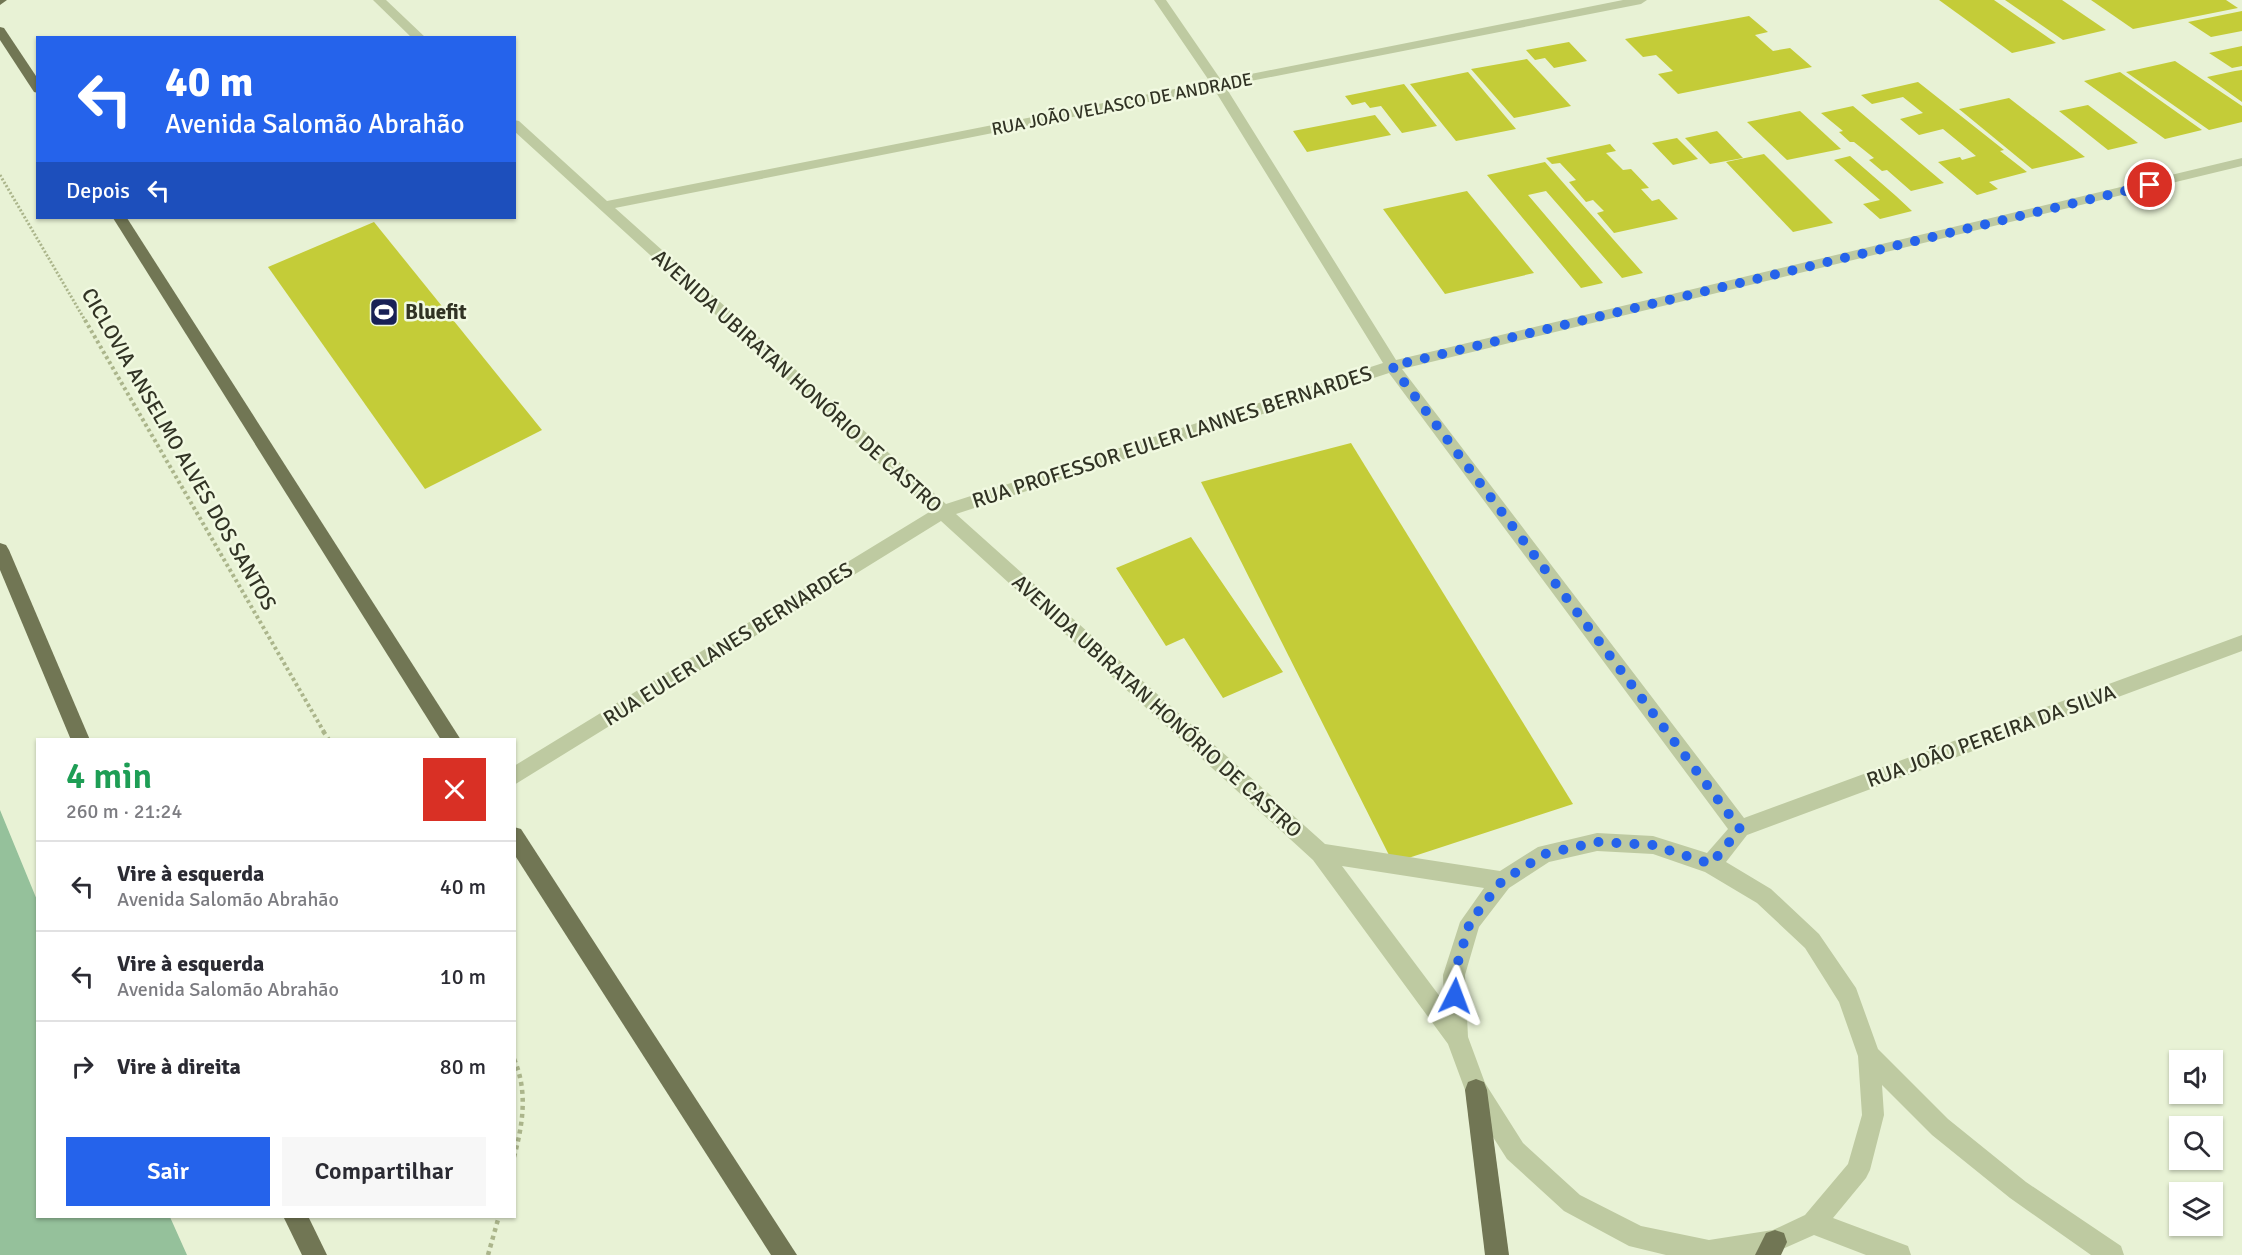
<!DOCTYPE html>
<html lang="pt">
<meta charset="utf-8">
<style>
body{margin:0;font-family:Signika,sans-serif;background:#f7f7f7;color:#2b2b33;height:100vh;display:flex;flex-direction:column;font-size:22px;white-space:nowrap}
*{box-sizing:border-box;margin:0}
p{font-size:20px;color:#7c7c81}
.icon{flex:none;width:33px;height:33px;fill:none;stroke:currentColor;stroke-width:2;stroke-linecap:round;stroke-linejoin:round}
.map{position:relative;flex:1;overflow:hidden}
.side{position:absolute;left:36px;top:738px;width:480px;height:480px;display:flex;flex-direction:column;background:#fff;border-radius:0px;box-shadow:0 2px 4px #0004}
.side>*{flex:none}
.hud{position:absolute;left:36px;top:36px;width:480px;height:183px;border-radius:0px;box-shadow:0 2px 4px #0004;background:#2563eb;color:#fff;overflow:hidden}
.tools{position:absolute;left:2169px;top:1050px;display:grid;gap:12px}
.tools a{display:grid;place-items:center;width:54px;height:54px;border-radius:0px;background:#fff;box-shadow:0 2px 4px #0004;font-size:30px}
.pin{position:absolute;display:grid;place-items:center;width:51px;height:51px;color:#fff;margin:-26px;border:3px solid #fff;border-radius:50%;box-shadow:0 2px 6px #0007}
.me{position:absolute;width:66px;margin:-33px;rotate:3deg;stroke-linejoin:round;filter:drop-shadow(0 0 4px #0008)}
.turn{display:flex;align-items:center;gap:21px;height:126px;padding:0 30px;font-size:27px}
.turn .icon{width:78px;height:78px;stroke-width:2.5}
.turn b{display:block;font-size:42px;line-height:51px}
.then{display:flex;align-items:center;height:57px;padding:0 30px;background:#0003;gap:12px;font-size:22px}
.round{display:grid;place-items:center;flex:none;width:63px;height:63px;border-radius:0px;background:#f7f7f7}
.summary{display:flex;align-items:center;justify-content:space-between;height:102px;padding:0 30px}
h1{font-size:36px;font-weight:600;line-height:45px;color:#1e9e55}
.primary-button{display:flex;gap:12px;margin-top:auto;padding:12px 30px}
.primary-button a{flex:1;height:69px;border-radius:0px;background:#2563eb;color:#fff;font-size:24px;font-weight:600;line-height:69px;text-align:center}
.primary-button a+a{background:#f7f7f7;color:#2b2b33}
ul{padding:0;list-style:none}
li{display:flex;align-items:center;gap:18px;height:90px;padding:0 30px;border-top:2px solid #e1e1e2}
li div{flex:1}
li b{display:block;font-size:22px}
li em{font-style:normal}
.map>svg:first-child{display:block}
.green{fill:#95c19b}
.building{fill:#c4cc38}
.lines{fill:none;stroke-linecap:round;stroke-linejoin:round}
.path-far2{stroke:#abb58b;stroke-width:3;stroke-dasharray:2 2;stroke-linecap:butt}
.path-far1{stroke:#abb58b;stroke-width:4;stroke-dasharray:3 3;stroke-linecap:butt}
.path{stroke:#abb58b;stroke-width:4.5;stroke-dasharray:4 4;stroke-linecap:butt}
.minor{fill:#becaa1;fill-rule:evenodd}
.major{fill:#717654;fill-rule:evenodd}
.route{stroke:#2563eb;stroke-width:10;stroke-dasharray:0 18}
.labels{text-anchor:middle;stroke-width:5;stroke-linejoin:round;paint-order:stroke}
.far-street-label{font-size:18px;fill:#313324;stroke:#f1f9e1}
.poi-label{font-size:21px;font-weight:bold;fill:#313324;stroke:#f1f9e1;text-anchor:start}
.street-label{font-size:21px;fill:#313324;stroke:#f1f9e1}
</style>
<div class="map">
<svg width="2242" height="1255" viewBox="0 0 2242 1255">
<rect width="100%" height="100%" fill="#e8f2d5"/>
<path class="green" d="M0,810l37,90 1,316 132,1 17,38h-187z"/>
<g class="building">
<path d="M1939,0h55l62,43 -44,10z"/>
<path d="M2005,0h57l44,30 -43,10z"/>
<path d="M2091,0h135l12,8 -105,21z"/>
<path d="M2242,11v20l-31,6 -23,-15z"/>
<path d="M1749,16l19,16 -13,3 18,16 17,-3 22,19 -134,27 -20,-20 15,-3 -17,-16 -13,2 -18,-18z"/>
<path d="M1569,42l18,19 -33,7 -9,-10 -10,2 -9,-10z"/>
<path d="M2242,46v20l-10,2 -23,-15z"/>
<path d="M1527,59l44,47 -57,12 -43,-49z"/>
<path d="M2175,61l67,45v16l-33,8 -83,-58z"/>
<path d="M2242,70v32l-35,-25 28,-6z"/>
<path d="M1468,72l48,57 -60,12 -46,-57z"/>
<path d="M2120,72l82,58 -37,9 -81,-58z"/>
<path d="M1918,82l86,68 -4,1 27,21 -38,10 9,7 -21,6 -39,-33 22,-5 2,3 14,-4 -33,-27 -24,6 -19,-16 23,-6 -20,-16 -31,7 -11,-9z"/>
<path d="M1404,84l33,42 -35,7 -21,-27 -11,2 -5,-6 -13,3 -7,-9z"/>
<path d="M2009,98l76,59 -53,12 -73,-60z"/>
<path d="M2088,105l50,38 -30,7 -49,-39z"/>
<path d="M1853,106l91,77 -33,8 -24,-21 -5,1 -13,-11 5,-2 -20,-16h-4l-11,-10 4,-1 -22,-18z"/>
<path d="M1800,111l41,38 -54,11 -40,-38z"/>
<path d="M1375,115l16,20 -84,17 -14,-21z"/>
<path d="M1717,131l26,27 -33,6 -25,-26z"/>
<path d="M1677,138l21,21 -25,6 -21,-22z"/>
<path d="M1610,144l6,7 -10,2 17,17 8,-1 18,19 -8,1 11,12 7,-2 19,20 -64,14 -17,-20 7,-2 -11,-11 -7,2 -17,-20 7,-2 -16,-17 -8,1 -6,-6z"/>
<path d="M1764,154l69,69 -40,9 -67,-70z"/>
<path d="M1850,156l46,40 16,15 -32,8 -17,-15 17,-4 -46,-40z"/>
<path d="M1545,162l21,24 77,87 -21,5 -76,-87 -18,4 75,88 -22,5 -94,-113z"/>
<path d="M1467,191l67,82 -89,21 -62,-85z"/>
<path d="M374,222l168,208 -117,59 -157,-222z"/>
<path d="M1351,443l222,361 -180,59 -192,-381z"/>
<path d="M1191,537l92,135 -60,26 -39,-60 -18,8 -50,-78z"/>
</g>
<g class="lines">
<path class="path-far2" d="M0,175l86,147"/>
<path class="path-far1" d="M85,320l239,412"/>
<g class="path">
<path d="M323,731l6,9"/>
<path d="M514,1059c14,32 9,65 0,98"/>
<path d="M488,1255l11,-39"/>
</g>
<g class="minor">
<path d="M373,0h13l40,38h-14z"/>
<path d="M1154,0h12l55,80 402,-80h24l-6,4 -416,82 171,274 846,-202v8l-840,203 342,449 498,-183v16l-495,184 -21,27 45,27 48,45 37,54 22,61 70,70 78,63 95,64 3,9h-33l-81,-57 -78,-63 -50,-50 2,30 -14,55 -4,8 -33,40 75,28 3,9h-45l-52,-20 -45,20h-103l-37,-9 -65,-35 -57,-52 -39,-61 -20,-54 -135,-184 -372,-339 -427,264v-19l417,-255 -417,-380v-11l5,1 88,80 603,-119zM1214,89l169,274 -437,141 -331,-296zM1389,373l339,456 -21,24 -54,-17 -56,-3 -59,14 -38,24 -175,-27 -369,-330zM1597,851l56,3 52,18 52,31 48,45 34,54 19,54 4,59 -14,49 -43,51 -32,15 -64,10 -68,-14 -61,-31 -57,-52 -38,-60 -17,-46 -3,-62 14,-48 30,-39 40,-26zM1342,866l142,22 -24,34 -17,53 1,27z"/>
</g>
<g class="major">
<path d="M0,0h7l-7,5z"/>
<path d="M0,27l4,1 34,51v14l-4,-1 -34,-52z"/>
<path d="M113,218h14l334,522h-20z"/>
<path d="M0,543l6,2 3,5 81,190h-19l-71,-170z"/>
<path d="M514,827l7,2 276,426h-26l-257,-401z"/>
<path d="M1476,1079l8,3 3,8 22,165h-24l-20,-165 3,-8z"/>
<path d="M283,1216h25l19,39h-25z"/>
<path d="M1775,1230l9,3 3,9 -6,13h-26l11,-22z"/>
</g>
</g>
<g class="lines">
<path class="route" d="M1455,996l-1,-21 16,-53 32,-41 43,-27 52,-12 56,3 58,19 29,-35 -348,-463 758,-181"/>
</g>
<defs>
<g id="stadium-square" transform="scale(1.5)"><rect x="-9" y="-9" width="18" height="18" rx="4" fill="#182056" stroke="#f1f9e1"/><path d="M0-5a6.5 5 0 1 0 0 10a6.5 5 0 1 0 0-10ZM-3.5-1.8h7v3.6h-7Z" fill="#fff"/></g>
</defs>
<g fill-rule="evenodd">
<use href="#stadium-square" x="384" y="312"/>
</g>
<g class="labels">
<g class="far-street-label">
<text transform="translate(1122 104) rotate(-11)" y="6">RUA JOÃO VELASCO DE ANDRADE</text>
</g>
<g class="poi-label">
<text x="405" y="319">Bluefit</text>
</g>
<g class="street-label">
<text transform="translate(797 381) rotate(42)" y="7">AVENIDA UBIRATAN HONÓRIO DE CASTRO</text>
<text transform="translate(1172 437) rotate(-18)" y="7">RUA PROFESSOR EULER LANNES BERNARDES</text>
<text transform="translate(179 449) rotate(60)" y="7">CICLOVIA ANSELMO ALVES DOS SANTOS</text>
<text transform="translate(728 644) rotate(-32)" y="7">RUA EULER LANES BERNARDES</text>
<text transform="translate(1157 706) rotate(42)" y="7">AVENIDA UBIRATAN HONÓRIO DE CASTRO</text>
<text transform="translate(1991 736) rotate(-20)" y="7">RUA JOÃO PEREIRA DA SILVA</text>
</g>
</g>
</svg>
<div class="tools">
<a><svg class="icon" aria-label="sound" viewBox="0 0 24 24"><path d="M4 9h4l5-4v14l-5-4H4zM17 9q2 3 0 6"/></svg></a>
<a><svg class="icon" aria-label="search" viewBox="0 0 24 24"><circle cx="10" cy="10" r="6"/><path d="M15 15l6 6"/></svg></a>
<a><svg class="icon" aria-label="layers" viewBox="0 0 24 24"><path d="M12 4l9 5-9 5-9-5zM3 14l9 5 9-5"/></svg></a>
</div>
<div class="pin" style="left:2150px;top:185px;background:#d93025"><svg class="icon" aria-label="arrive" viewBox="0 0 24 24"><path d="M6 21V4h12l-3 4 3 4H6"/></svg></div>
<svg class="me" style="left:1455px;top:996px" viewBox="-20 -20 40 40"><path d="M0-17L14 15 0 8-14 15z" fill="#2563eb" stroke="#fff" stroke-width="4"/></svg>
<div class="hud">
<div class="turn"><svg class="icon" aria-label="left" viewBox="0 0 24 24"><path d="M17 20v-9H6M10 6l-5 5 5 5"/></svg><div><b>40 m</b>Avenida Salomão Abrahão</div></div>
<div class="then">Depois<svg class="icon" aria-label="left" viewBox="0 0 24 24"><path d="M17 20v-9H6M10 6l-5 5 5 5"/></svg></div>
</div>
<section class="side">
<div class="summary"><div><h1>4 min</h1><p>260 m · 21:24</p></div><a class="round" style="background:#d93025;color:#fff"><svg class="icon" aria-label="close" viewBox="0 0 24 24"><path d="M6 6l12 12M18 6L6 18"/></svg></a></div>
<ul>
<li><svg class="icon" aria-label="left" viewBox="0 0 24 24"><path d="M17 20v-9H6M10 6l-5 5 5 5"/></svg><div><b>Vire à esquerda</b><p>Avenida Salomão Abrahão</p></div><em>40 m</em></li>
<li><svg class="icon" aria-label="left" viewBox="0 0 24 24"><path d="M17 20v-9H6M10 6l-5 5 5 5"/></svg><div><b>Vire à esquerda</b><p>Avenida Salomão Abrahão</p></div><em>10 m</em></li>
<li><svg class="icon" aria-label="right" viewBox="0 0 24 24"><path d="M7 20v-9h11M14 6l5 5-5 5"/></svg><div><b>Vire à direita</b></div><em>80 m</em></li>
</ul>
<div class="primary-button"><a>Sair</a><a>Compartilhar</a></div>
</section>
</div>
